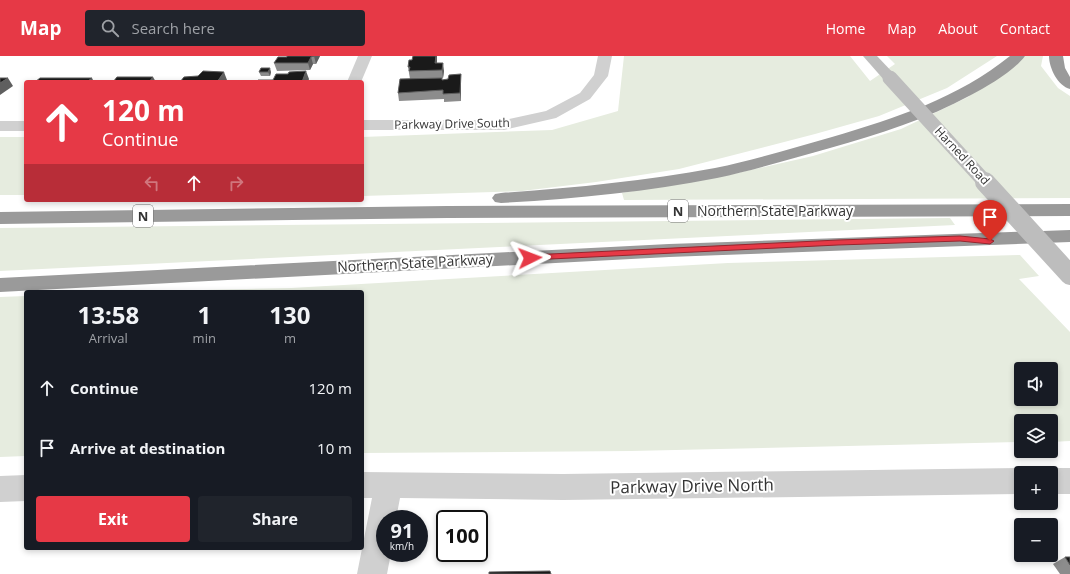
<!DOCTYPE html>
<meta charset="utf-8">
<style>
body{margin:0;font-family:"Open Sans",sans-serif;background:#20242c;color:#f1f3f6;height:100vh;display:flex;flex-direction:column;font-size:15px;white-space:nowrap}
*{box-sizing:border-box;margin:0}
p{font-size:13px;color:#9ea1a6}
.icon{flex:none;width:22px;height:22px;fill:none;stroke:currentColor;stroke-width:2;stroke-linecap:round;stroke-linejoin:round}
.map{position:relative;flex:1;overflow:hidden}
.sheet{position:absolute;left:24px;top:234px;width:340px;height:260px;display:flex;flex-direction:column;background:#171b24;border-radius:4px;box-shadow:0 2px 6px #0003}
.sheet>*{flex:none}
.banner{position:absolute;left:24px;top:24px;width:340px;height:122px;border-radius:4px;box-shadow:0 2px 6px #0003;background:#e63946;color:#fff;overflow:hidden}
.controls{position:absolute;left:1014px;top:306px;display:grid;gap:8px}
.controls a{display:grid;place-items:center;width:44px;height:44px;border-radius:4px;background:#171b24;box-shadow:0 2px 6px #0003;font-size:20px}
.speed{position:absolute;left:376px;top:454px;display:flex;gap:8px;font-size:20px;font-weight:700;text-align:center}
.speed>*{display:grid;place-content:center;width:52px;height:52px;border-radius:50%;background:#171b24;box-shadow:0 2px 6px #0003;line-height:1}
.speed small{font-size:10px;font-weight:400}
.speed .limit{border:2px solid #111;border-radius:6px;background:#fff;color:#111}
.pin{position:absolute;display:grid;place-items:center;width:34px;height:34px;color:#fff;margin:-41px -17px;border-radius:50% 50% 50% 0;rotate:-45deg;box-shadow:0 0 4px #0007}
.pin .icon{rotate:45deg}
.me{position:absolute;width:44px;margin:-22px;rotate:87deg;stroke-linejoin:round;filter:drop-shadow(0 0 3px #0008)}
.turn{display:flex;align-items:center;gap:14px;height:84px;padding:0 12px;font-size:18px}
.turn .icon{width:52px;height:52px;stroke-width:2.5}
.turn b{display:block;font-size:28px;line-height:34px}
.lanes{display:flex;align-items:center;height:38px;padding:0 12px;background:#0003;justify-content:center;gap:20px;direction:ltr}
.lanes .off{opacity:.35}
.eta{display:flex;justify-content:space-evenly;align-items:center;height:68px;text-align:center}
.eta b{font-size:24px;font-weight:700;line-height:28px}
.primary-button{display:flex;gap:8px;margin-top:auto;padding:8px 12px}
.primary-button a{flex:1;height:46px;border-radius:4px;background:#e63946;color:#fff;font-size:16px;font-weight:700;line-height:46px;text-align:center}
.primary-button a+a{background:#20242c;color:#f1f3f6}
ul{padding:0;list-style:none}
li{display:flex;align-items:center;gap:12px;height:60px;padding:0 12px}
li div{flex:1}
li b{display:block;font-size:15px}
li em{font-style:normal}
header{display:flex;align-items:center;gap:24px;box-sizing:border-box;height:56px;padding:0 20px;background:#e63946;color:#fff}
header strong{font-size:19px}
nav{display:flex;gap:22px;margin-inline-start:auto;font-size:14px}
.search{width:280px;height:36px;background:#20242c;display:flex;align-items:center;gap:10px;box-sizing:border-box;padding:0 14px;border-radius:4px;color:#9ea1a6;font-size:15px}
.map>svg:first-child{display:block}
.green{fill:#e6ecdf;fill-rule:evenodd}
.lines{fill:none;stroke-linecap:round;stroke-linejoin:round}
.street{fill:#d0d0d0;fill-rule:evenodd}
.secondary{fill:#bdbdbd;fill-rule:evenodd}
.highway{fill:#9a9a9a;fill-rule:evenodd}
.secondary-bridge-far1{stroke:#bdbdbd;stroke-width:15}
.secondary-bridge{stroke:#bdbdbd;stroke-width:20}
.wall{fill:#8c8c8c}
.shaded-wall{fill:#5f5f5f}
.building{fill:#1a1a1a;stroke:#5f5f5f}
.route{fill:#e63946;stroke:#96252e}
.labels{text-anchor:middle;stroke-width:4;stroke-linejoin:round;paint-order:stroke}
.far-street-label{font-size:12px;fill:#333;stroke:#fff}
.shield{fill:#fff;stroke:#707070;stroke-width:1}
.shield-label{font-size:13px;font-weight:bold;fill:#333}
.street-label{font-size:14px;fill:#333;stroke:#fff}
.near-street-label{font-size:17px;fill:#333;stroke:#fff}
</style>
<header>
<strong>Map</strong>
<div class="search"><svg class="icon" aria-label="search" viewBox="0 0 24 24"><circle cx="10" cy="10" r="6"/><path d="M15 15l6 6"/></svg>Search here</div>
<nav><a>Home</a><a>Map</a><a>About</a><a>Contact</a></nav>
</header>
<div class="map">
<svg width="1070" height="518" viewBox="0 0 1070 518">
<rect width="100%" height="100%" fill="#fff"/>
<g class="green">
<path d="M624,0h226l20,25 25,-17 -8,-8h110l-50,32 -68,28 -64,18 -136,35 -83,13 -74,9 -160,5v-59l190,-7 66,-19z"/>
<path d="M1025,0h18l-2,10 17,22 12,8v102l-446,2 -2,-7 106,-18 85,-19 88,-27 67,-32z"/>
<rect x="0" y="81" width="26" height="58"/>
<path d="M950,162l5,7 -955,46v-43z"/>
<path d="M1020,199l19,21 -20,3 51,53v109l-19,1v-21h-30v21l-390,9 -269,2v-161h-244l173,-4 437,-25zM1021,313h30v30h-30z"/>
<path d="M26,240v160l-26,1v-160z"/>
</g>
<g class="lines">
<g class="street">
<path d="M358,0h14l-11,26h-14z"/>
<path d="M598,0h14l-4,20 -18,23 -34,19 -52,12h-142v-10h142l42,-9 34,-18 14,-18z"/>
<rect x="0" y="65" width="26" height="10"/>
<path d="M1021,412l10,5h-10v21l-458,6 -163,-2 -4,21h-11v34h6l-4,21h-30l15,-76h-10v-26l201,2z"/>
<path d="M1051,412h19v26h-19v-21h-10z"/>
<path d="M26,419v26l-26,1v-26z"/>
</g>
<path class="secondary" d="M863,0h14l18,19 2,3 -2,3 -5,1 -5,-1z"/>
<g class="highway">
<path d="M1010,0h15c-11,15 -37,30 -54,39 -44,24 -92,39 -141,53 -37,10 -75,22 -113,30 -71,14 -144,21 -216,25l-6,-1 -3,-4 3,-4 6,-1c72,-5 143,-12 214,-25 39,-8 78,-20 117,-31 64,-19 126,-39 178,-81z"/>
<path d="M1049,0h14l2,12 5,9v12c-12,-3 -21,-21 -21,-33z"/>
<path d="M1070,148v12l-623,2 -447,6v-12l447,-6z"/>
<path d="M1070,174v12l-401,15 -669,35v-14l669,-34z"/>
</g>
<path class="secondary-bridge-far1" d="M890,22l96,105"/>
<path class="secondary-bridge" d="M985,126l85,93"/>
</g>
<g class="wall">
<path d="M287,0h33l-4,8h-3l-3,6 -33,1 -3,-8 13,-6z"/>
<path d="M412,4l25,1v2l7,8 -1,7h-1v2l19,2v19l-17,1v-3l-45,2 -1,-8 12,-14 -2,-12z"/>
<path d="M259,16h12l-1,4h-9z"/>
<path d="M1065,501h5v17h-10l-7,-10z"/>
</g>
<g class="shaded-wall">
<path d="M314,0h6l-4,8z"/>
<path d="M436,0h1v5l-1,10 -1,-8z"/>
<path d="M311,1l2,7 -3,6 -2,-7z"/>
<path d="M443,7l1,8 -1,7 -1,-8z"/>
<path d="M270,12l1,4 -1,4 -2,-4z"/>
<path d="M306,15l3,8 -1,3h-6z"/>
<path d="M224,16l3,8 -1,2h-9z"/>
<path d="M461,18v27l-1,-8z"/>
<path d="M153,21l3,5h-7z"/>
<path d="M8,22l5,8 -13,9v-12z"/>
<path d="M92,22l2,4h-6v-1z"/>
</g>
<g class="building">
<path d="M287,0h27l-3,1 -3,6h-34l4,-6h9z"/>
<path d="M413,0h23l-1,7h8l-1,7 -33,1 1,-4h-2l1,-7h3z"/>
<path d="M261,12h9l-2,4h-9z"/>
<path d="M203,15l21,1 -7,10h-37l4,-5 14,-1z"/>
<path d="M306,15l-4,11h-45l1,-2h15l3,-6h12l1,-2z"/>
<path d="M461,18l-1,19 -17,1v-4l-45,3 2,-14 42,-1v2l6,-1 1,-4z"/>
<path d="M117,21h36l-4,5h-40h4z"/>
<path d="M0,22h8l-8,5z"/>
<path d="M40,22h52l-4,3h6l-1,1h-58z"/>
<path d="M1065,501h5v8z"/>
<path d="M550,515l1,3h-62v-2z"/>
</g>
<path class="route" d="M960,180l30,3 4,2 -4,3 -30,-3 -122,4 -308,15 -4,-2 4,-3 308,-15z"/>
<g class="labels">
<g class="far-street-label">
<text transform="translate(452 68) rotate(-1)" y="4">Parkway Drive South</text>
<text transform="translate(962 100) rotate(47)" y="4">Harned Road</text>
</g>
<g class="shield">
<rect x="668" y="144" width="20" height="22" rx="3"/>
<rect x="133" y="149" width="20" height="22" rx="3"/>
</g>
<g class="shield-label">
<text x="678" y="160">N</text>
<text x="143" y="165">N</text>
</g>
<g class="street-label">
<text x="775" y="160">Northern State Parkway</text>
<text transform="translate(415 207) rotate(-3)" y="5">Northern State Parkway</text>
</g>
<g class="near-street-label">
<text transform="translate(692 430) rotate(-1)" y="6">Parkway Drive North</text>
</g>
</g>
</svg>
<div class="controls">
<a><svg class="icon" aria-label="sound" viewBox="0 0 24 24"><path d="M4 9h4l5-4v14l-5-4H4zM17 9q2 3 0 6"/></svg></a>
<a><svg class="icon" aria-label="layers" viewBox="0 0 24 24"><path d="M12 4l9 5-9 5-9-5zM3 14l9 5 9-5"/></svg></a>
<a>+</a>
<a>−</a>
</div>
<div class="speed"><div>91<small>km/h</small></div><div class="limit">100</div></div>
<div class="pin" style="left:990px;top:185px;background:#d93025"><svg class="icon" aria-label="arrive" viewBox="0 0 24 24"><path d="M6 21V4h12l-3 4 3 4H6"/></svg></div>
<svg class="me" style="left:530px;top:202px" viewBox="-20 -20 40 40"><path d="M0-17L14 15 0 8-14 15z" fill="#e63946" stroke="#fff" stroke-width="4"/></svg>
<div class="banner">
<div class="turn"><svg class="icon" aria-label="ahead" viewBox="0 0 24 24"><path d="M12 20V5M6 11l6-6 6 6"/></svg><div><b>120 m</b>Continue</div></div>
<div class="lanes"><svg class="icon off" aria-label="left" viewBox="0 0 24 24"><path d="M17 20v-9H6M10 6l-5 5 5 5"/></svg><svg class="icon" aria-label="ahead" viewBox="0 0 24 24"><path d="M12 20V5M6 11l6-6 6 6"/></svg><svg class="icon off" aria-label="right" viewBox="0 0 24 24"><path d="M7 20v-9h11M14 6l5 5-5 5"/></svg></div>
</div>
<section class="sheet">
<div class="eta">
<div><b>13:58</b><p>Arrival</p></div>
<div><b>1</b><p>min</p></div>
<div><b>130</b><p>m</p></div>
</div>
<ul>
<li><svg class="icon" aria-label="ahead" viewBox="0 0 24 24"><path d="M12 20V5M6 11l6-6 6 6"/></svg><div><b>Continue</b></div><em>120 m</em></li>
<li><svg class="icon" aria-label="arrive" viewBox="0 0 24 24"><path d="M6 21V4h12l-3 4 3 4H6"/></svg><div><b>Arrive at destination</b></div><em>10 m</em></li>
</ul>
<div class="primary-button"><a>Exit</a><a>Share</a></div>
</section>
</div>
